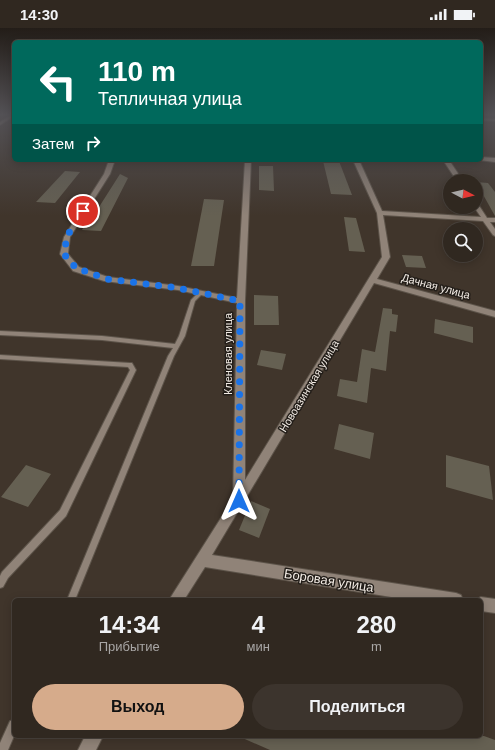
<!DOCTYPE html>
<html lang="ru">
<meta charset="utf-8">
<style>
body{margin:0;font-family:Arial,sans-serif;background:#3c342d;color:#f1f3f6;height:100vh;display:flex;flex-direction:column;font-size:15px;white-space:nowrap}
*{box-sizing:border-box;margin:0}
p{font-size:13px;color:#a8a6a5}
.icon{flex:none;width:22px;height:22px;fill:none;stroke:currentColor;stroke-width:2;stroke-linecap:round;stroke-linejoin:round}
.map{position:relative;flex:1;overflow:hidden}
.drawer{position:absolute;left:12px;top:570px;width:471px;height:140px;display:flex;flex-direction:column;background:#302820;border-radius:6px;box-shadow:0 2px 10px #0003,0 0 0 1px #4b443e}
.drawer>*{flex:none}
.guide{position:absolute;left:12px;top:12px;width:471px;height:122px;border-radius:6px;box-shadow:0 2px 10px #0003,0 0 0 1px #4b443e;background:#00695c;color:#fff;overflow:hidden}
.needle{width:26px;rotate:97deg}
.tools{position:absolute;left:443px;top:146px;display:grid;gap:8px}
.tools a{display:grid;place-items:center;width:40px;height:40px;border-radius:50%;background:#302820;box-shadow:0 2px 10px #0003,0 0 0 1px #4b443e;font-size:20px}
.pin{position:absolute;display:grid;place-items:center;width:34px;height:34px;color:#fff;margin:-17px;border:2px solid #fff;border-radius:50%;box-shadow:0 1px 4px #0007}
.me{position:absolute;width:44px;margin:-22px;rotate:0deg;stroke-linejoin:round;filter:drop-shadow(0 0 3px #0008)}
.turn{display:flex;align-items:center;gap:14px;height:84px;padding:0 20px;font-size:18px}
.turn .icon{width:52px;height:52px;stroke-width:2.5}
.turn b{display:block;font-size:28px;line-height:34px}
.then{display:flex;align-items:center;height:38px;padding:0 20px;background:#0003;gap:8px;font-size:15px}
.eta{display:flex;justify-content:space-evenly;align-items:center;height:68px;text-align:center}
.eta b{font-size:24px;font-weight:800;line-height:28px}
.cta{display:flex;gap:8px;margin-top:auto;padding:8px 20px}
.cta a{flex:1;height:46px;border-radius:24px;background:#d6ab8b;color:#111;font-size:16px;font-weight:800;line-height:46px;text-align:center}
.cta a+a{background:#3c342d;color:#f1f3f6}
.status{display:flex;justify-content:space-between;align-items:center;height:28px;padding:0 20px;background:#302820;direction:ltr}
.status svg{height:11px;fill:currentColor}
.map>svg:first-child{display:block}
.building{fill:#656052}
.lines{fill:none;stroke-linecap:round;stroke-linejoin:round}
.service-casing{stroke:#5c5349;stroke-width:2}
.minor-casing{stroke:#5c5349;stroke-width:2}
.service{fill:#908378;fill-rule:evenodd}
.minor{fill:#908378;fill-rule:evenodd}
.route{stroke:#1a73e8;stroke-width:7;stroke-dasharray:0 12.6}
.labels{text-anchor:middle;stroke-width:3;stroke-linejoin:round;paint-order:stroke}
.street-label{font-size:11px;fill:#f2ebe4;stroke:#231e19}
.near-street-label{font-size:13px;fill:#f2ebe4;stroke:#231e19}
</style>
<div class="status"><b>14:30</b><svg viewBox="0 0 49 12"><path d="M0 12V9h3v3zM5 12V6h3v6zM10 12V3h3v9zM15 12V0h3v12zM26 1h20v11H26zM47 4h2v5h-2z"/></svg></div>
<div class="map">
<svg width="495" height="722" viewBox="0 0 495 722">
<rect width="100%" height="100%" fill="#40352b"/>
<g class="building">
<path d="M323,133h16l13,34 -21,-1z"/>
<path d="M259,138h14l1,25 -15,-1z"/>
<path d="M65,143l15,1 -25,31 -19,-1z"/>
<path d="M120,146l8,4 -27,53 -19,-1 14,-23h3z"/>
<path d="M476,154l12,1 7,9v24z"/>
<path d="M204,171l20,1 -10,66h-23z"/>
<path d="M344,189l12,1 9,34 -16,-1z"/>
<path d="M402,227l20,1 4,12 -20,-1z"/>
<path d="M254,267l24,1 1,29h-25z"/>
<path d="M383,280l9,1v5l6,1 -2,17 -6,-1 -4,40 -15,-3 -4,35 -30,-7 3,-17 17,3 5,-33 13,3z"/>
<path d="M435,291l38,8v16l-39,-10z"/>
<path d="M261,322l25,4 -4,16 -25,-5z"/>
<path d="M339,396l35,9 -4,26 -36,-10z"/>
<path d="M446,427l43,11 4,34 -47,-13z"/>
<path d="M26,437l25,9 -23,33 -27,-10z"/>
<path d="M251,473l19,8 -11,29 -20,-8z"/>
<path d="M238,708h246l11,4v10h-225z"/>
</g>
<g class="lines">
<g class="service-casing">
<g id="service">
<path d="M199,264h2l2,1 -8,8 -10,35 -11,20 -99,244h-8l101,-244 5,-8 -71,-8 -102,-5v-4l102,5 73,8 4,-8 12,-36z"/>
<path d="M0,327l130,8h2l4,7 -70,146 -58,62 -5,9 -3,1v-12l2,-4 58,-62 70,-140 -2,-3 -128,-8z"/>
<path d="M14,692v16l-6,14h-8v-7l10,-22z"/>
</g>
</g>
<g class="minor-casing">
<g id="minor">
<path d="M11,87h3v1l-14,9v-3z"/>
<path d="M481,90l14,1v2l-14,-1z"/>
<path d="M481,129l14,1v4l-16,-2h2z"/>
<path d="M109,132h6l-5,14 -40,63 -2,17 11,13 29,10 70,9 59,12 8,-138h6l-6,141v179l137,-223 -5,-44 -24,-53h6l23,51 99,6 -7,-10h2v-4l2,1 9,14h8v4h-5l5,7v7l-2,-1 -10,-14 -100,-6 7,42 -13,22 118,32v6l-121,-34 -162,272 244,38 5,2 2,5h-53l-205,-33 -21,33h-15l64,-101 4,-196 -59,-13 -74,-9 -31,-10 -13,-17 4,-17 40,-63z"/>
<path d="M443,132h6l14,21h-6z"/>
<path d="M481,569l14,2v14l-14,-2v-11h-6z"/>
<path d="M85,708h18l-7,14h-18z"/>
</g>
</g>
<use href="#service" class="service"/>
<use href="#minor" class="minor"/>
</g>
<linearGradient id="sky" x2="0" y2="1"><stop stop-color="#231d18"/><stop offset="0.46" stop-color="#535155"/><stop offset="1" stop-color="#535155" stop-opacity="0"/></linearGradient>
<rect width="495" height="188" fill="url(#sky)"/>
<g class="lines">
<path class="route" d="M83,183l-16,25 -3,18 12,14 31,11 71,9 62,13 -1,200"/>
</g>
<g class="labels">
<g class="street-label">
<text transform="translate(436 258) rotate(15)" y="4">Дачная улица</text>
<text transform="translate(228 326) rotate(-90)" y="4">Кленовая улица</text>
<text transform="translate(309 358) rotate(-59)" y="4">Новоазинская улица</text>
</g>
<g class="near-street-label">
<text transform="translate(329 552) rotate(9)" y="5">Боровая улица</text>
</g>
</g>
</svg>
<div class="tools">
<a><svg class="needle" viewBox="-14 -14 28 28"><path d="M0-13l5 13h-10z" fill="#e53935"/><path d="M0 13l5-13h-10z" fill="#a8a6a5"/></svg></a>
<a><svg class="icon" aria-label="search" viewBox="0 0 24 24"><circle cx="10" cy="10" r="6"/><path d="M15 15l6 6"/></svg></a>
</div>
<div class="pin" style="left:83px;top:183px;background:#d93025"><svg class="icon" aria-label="arrive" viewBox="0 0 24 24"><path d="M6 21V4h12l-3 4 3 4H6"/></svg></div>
<svg class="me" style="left:239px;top:473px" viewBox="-20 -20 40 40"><path d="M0-17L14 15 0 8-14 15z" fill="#1a73e8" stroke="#fff" stroke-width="4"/></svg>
<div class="guide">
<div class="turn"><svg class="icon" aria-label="left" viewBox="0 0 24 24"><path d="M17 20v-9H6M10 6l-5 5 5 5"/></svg><div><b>110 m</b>Тепличная улица</div></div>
<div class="then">Затем<svg class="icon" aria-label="right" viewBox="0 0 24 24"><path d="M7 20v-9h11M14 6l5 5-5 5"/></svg></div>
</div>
<section class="drawer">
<div class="eta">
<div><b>14:34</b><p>Прибытие</p></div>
<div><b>4</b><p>мин</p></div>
<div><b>280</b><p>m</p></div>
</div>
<div class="cta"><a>Выход</a><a>Поделиться</a></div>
</section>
</div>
